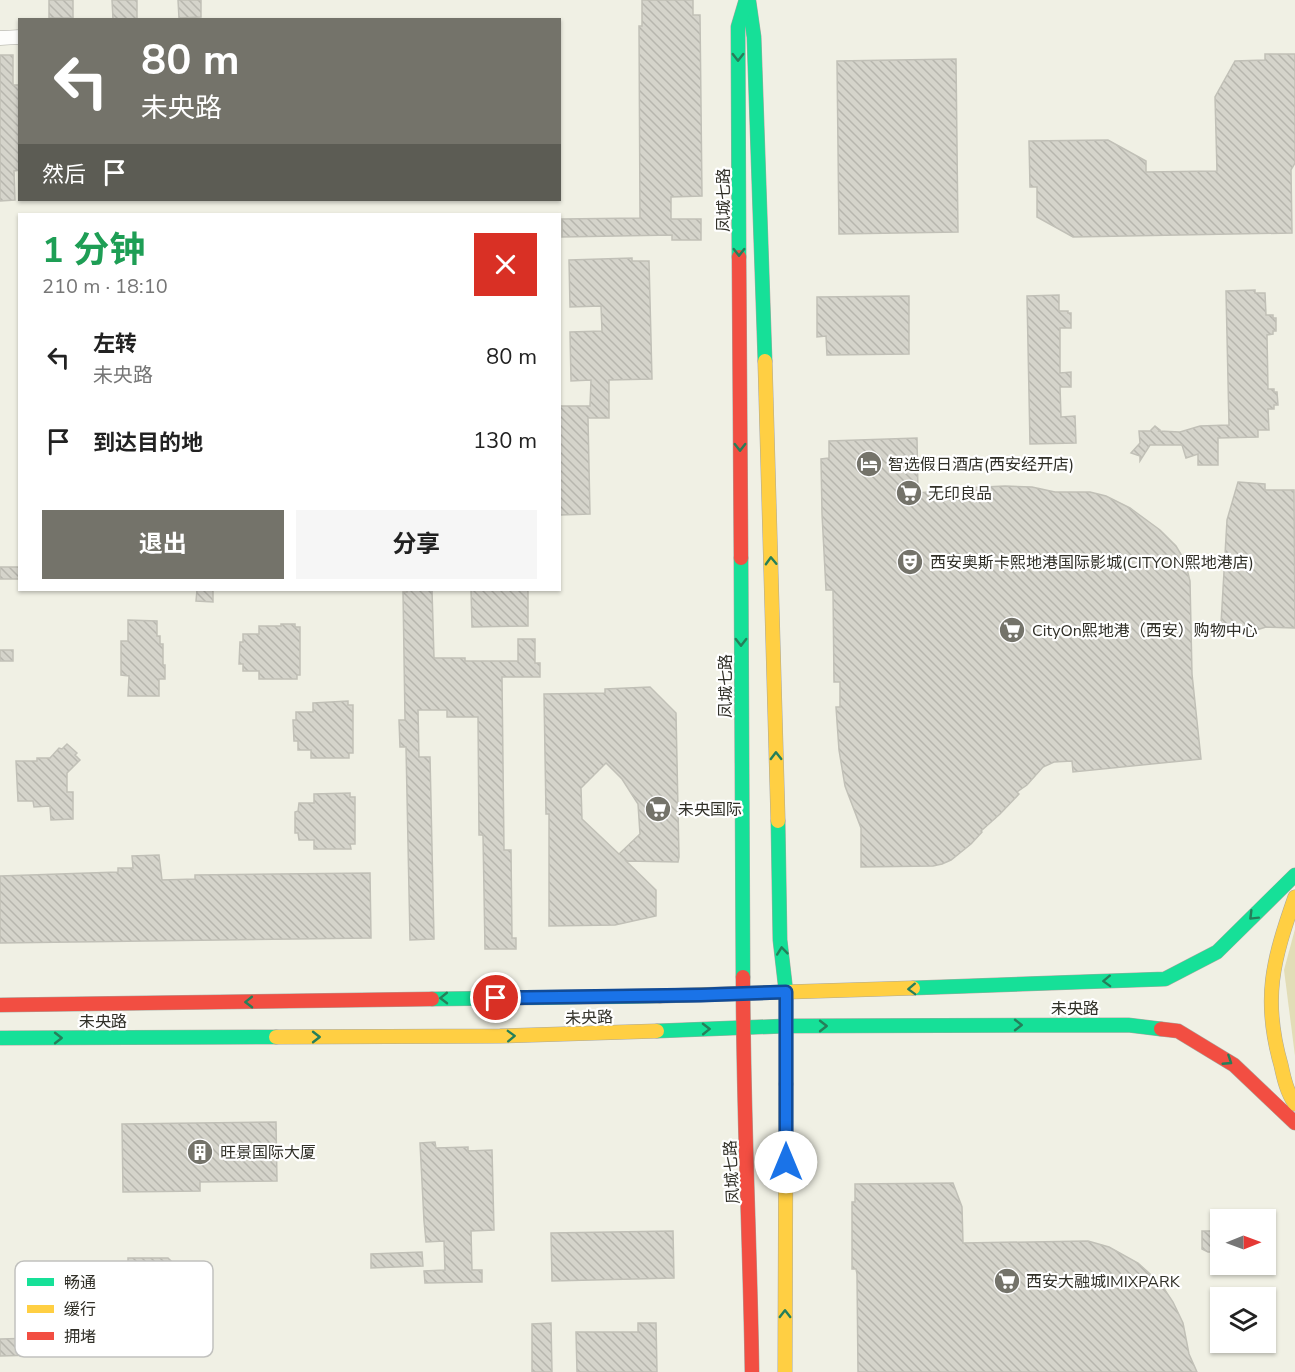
<!DOCTYPE html>
<html lang="zh">
<meta charset="utf-8">
<style>
body{margin:0;font-family:"Nunito Sans","Noto Sans SC",sans-serif;background:#f6f6f6;color:#222;height:100vh;display:flex;flex-direction:column;font-size:22px;white-space:nowrap}
*{box-sizing:border-box;margin:0}
p{font-size:20px;color:#767676}
.icon{flex:none;width:33px;height:33px;fill:none;stroke:currentColor;stroke-width:2;stroke-linecap:round;stroke-linejoin:round}
.map{position:relative;flex:1;overflow:hidden}
.side{position:absolute;left:18px;top:213px;width:543px;height:378px;display:flex;flex-direction:column;background:#fff;border-radius:0px;box-shadow:0 2px 4px #0004}
.side>*{flex:none}
.guide{position:absolute;left:18px;top:18px;width:543px;height:183px;border-radius:0px;box-shadow:0 2px 4px #0004;background:#74736a;color:#fff;overflow:hidden}
.needle{width:39px;rotate:89deg}
.fabs{position:absolute;left:1210px;top:1209px;display:grid;gap:12px}
.fabs a{display:grid;place-items:center;width:66px;height:66px;border-radius:0px;background:#fff;box-shadow:0 2px 4px #0004;font-size:30px}
.pin{position:absolute;display:grid;place-items:center;width:51px;height:51px;color:#fff;margin:-26px;border:3px solid #fff;border-radius:50%;box-shadow:0 2px 6px #0007}
.me{position:absolute;width:66px;margin:-33px;rotate:0deg;stroke-linejoin:round;filter:drop-shadow(0 0 4px #0008)}
.turn{display:flex;align-items:center;gap:21px;height:126px;padding:0 24px;font-size:27px}
.turn .icon{width:78px;height:78px;stroke-width:2.5}
.turn b{display:block;font-size:42px;line-height:51px}
.then{display:flex;align-items:center;height:57px;padding:0 24px;background:#0003;gap:12px;font-size:22px}
.round{display:grid;place-items:center;flex:none;width:63px;height:63px;border-radius:0px;background:#f6f6f6}
.overview{display:flex;align-items:center;justify-content:space-between;height:102px;padding:0 24px}
h1{font-size:36px;font-weight:700;line-height:45px;color:#1e9e55}
.action{display:flex;gap:12px;margin-top:auto;padding:12px 24px}
.action a{flex:1;height:69px;border-radius:0px;background:#74736a;color:#fff;font-size:24px;font-weight:700;line-height:69px;text-align:center}
.action a+a{background:#f6f6f6;color:#222}
ul{padding:0;list-style:none}
li{display:flex;align-items:center;gap:18px;height:84px;padding:0 24px}
li div{flex:1}
li b{display:block;font-size:22px}
li em{font-style:normal}
.map>svg:first-child{display:block}
.green{fill:#e2ddb7}
.building{fill:url(#building-back-hatch);stroke:#c1c0b7;stroke-width:1.5;fill-rule:evenodd}
.lines{fill:none;stroke-linecap:round;stroke-linejoin:round}
.street-casing{stroke:#a8a79f;stroke-width:15}
.fast-casing{stroke:#a8a79f;stroke-width:15}
.slow-casing{stroke:#a8a79f;stroke-width:15}
.jam-casing{stroke:#a8a79f;stroke-width:15}
.street{stroke:#fdfdfb;stroke-width:14}
.fast{stroke:#16e098;stroke-width:14}
.slow{stroke:#ffcf43;stroke-width:14}
.jam{stroke:#f24e42;stroke-width:14}
.oneway{stroke:#257f5a}
.route-casing{stroke:#114b97;stroke-width:15}
.route{stroke:#1a73e8;stroke-width:10}
.labels{text-anchor:middle;stroke-width:4.5;stroke-linejoin:round;paint-order:stroke}
.street-label{font-size:16px;fill:#313028;stroke:#fff}
.poi-label{font-size:16px;fill:#313028;stroke:#fff;text-anchor:start}
.key{fill:#fff;stroke:#c1c1be;stroke-width:1.5}
.key-label{font-size:16px;fill:#313028}
</style>
<div class="map">
<svg width="1295" height="1372" viewBox="0 0 1295 1372">
<defs>
<pattern id="building-back-hatch" width="6" height="6" patternUnits="userSpaceOnUse" patternTransform="scale(1.5)"><rect width="6" height="6" fill="#d5d4cb"/><path d="M-1 5l2 2M0 0l6 6M5-1l2 2" fill="none" stroke="#b7b6ae"/></pattern>
</defs>
<rect width="100%" height="100%" fill="#f0f0e4"/>
<path class="green" d="M1295,929v127l-11,-86z"/>
<g class="building">
<rect x="49" y="0" width="24" height="18"/>
<path d="M112,0h25v19h-24z"/>
<path d="M178,0h23v17l-22,1z"/>
<path d="M642,0h51v15h7l2,181 -31,1v22h30v21h-29v-5l-110,2v-18l78,-1 -1,-192h3z"/>
<path d="M1265,54h30v109l-4,7 1,63 -219,4 -36,-20v-30h-7l-1,-46 79,-1 38,21v11l71,-1 -2,-74 20,-36 30,-1z"/>
<path d="M0,55h13v30h7v85l-6,1 1,29 -15,1z"/>
<path d="M956,59l2,173 -119,2 -2,-173z"/>
<path d="M632,258v3h17l3,118 -43,1v38h-21l2,96 -30,1v-109h30l1,-26 -20,1 -1,-49 32,-1 -1,-25 -31,1 -1,-47z"/>
<path d="M1255,290v3h10l1,22h7v3h3v13h-3v3l-6,1 1,54h6v3h3l1,13h-4v4h-6l1,21h-11v7l-40,1v27h-20v-11l-12,4 -4,-13h-32l-10,16v-5l-9,-3 9,-10 -1,-12h11l5,-5 5,4 -1,1 21,1 20,-6 29,-1 -3,-134z"/>
<path d="M1059,295v16h9v2h3v15h-11v45l11,-1v15h-11l1,30 14,-1 1,27 -46,1 -3,-148z"/>
<path d="M909,296v58l-82,1 -1,-19 -9,1v-40z"/>
<path d="M917,438l1,55 46,-5 41,-2 27,1 23,5h35l16,4 24,12 30,22 16,16 9,15 5,20 2,93 9,85 -128,13 -1,-11 -18,1 -11,5 -16,18 -10,7 2,2 -19,20 -19,17 1,1 -11,12 -20,16 -9,4 -9,2 -72,1v-39l-16,-42 -6,-36 -3,-43h4v-25h-6l-1,-92h-7l-4,-76 -1,-55 8,-1v-17z"/>
<path d="M1238,482l27,2v6h29l1,138 -29,-1 -19,6 -3,-2 -4,1 -2,-8h-17l6,-104z"/>
<rect x="0" y="567" width="20" height="12"/>
<path d="M197,590h16v12l-17,-1z"/>
<path d="M407,590h25l2,68h31v3h53v-22h17v24h5v14h-38l2,173h7l1,88h4v11h-31l-2,-114h-4l-1,-118h-31v-7h-29l1,47h11l4,182 -24,1 -4,-193h-6l-1,-27h6l-2,-128h4z"/>
<path d="M471,590h57v36l-56,1z"/>
<path d="M128,620l29,1v15h3v8h3v21h2v14h-6v17h-31l1,-20 -8,-1v-34h7z"/>
<path d="M281,624h14v3h5v48h-3v4h-38v-8h-16v-7h-4l1,-22h3v-8h16v-8h22z"/>
<rect x="0" y="650" width="13" height="11"/>
<path d="M650,687l26,26 3,144 -1,5 -52,-1 30,29v26l-41,9 -66,1v-112h-3l-2,-120 61,-1v-4zM606,763l16,16 16,25 2,30 -21,20 -37,-35 -1,-31z"/>
<path d="M348,701v4h5v48h-4v5h-38v-8h-13v-9h-4l-1,-21h3v-8h17v-9z"/>
<path d="M67,744l10,9 -2,2 5,5 -13,13v19h6v27l-22,1 -1,-14 -16,1 -1,-6h-15l-2,-40h21v-3h13l9,-10 3,1z"/>
<path d="M350,793v4h5v47h-5l1,5h-37v-9h-15l-1,-7h-3v-21l3,-1 1,-8h15v-9z"/>
<path d="M159,855l3,25 33,-1v-4l175,-2 1,65 -371,5v-67l118,-4v-4h15l-1,-12z"/>
<path d="M276,1122l1,59 -77,1v9l-77,1 -1,-68z"/>
<path d="M435,1142l1,6 32,-1v4l24,-1 2,80 -23,1 1,39h10v12l-57,1 -1,-12 21,-1 -1,-29 -18,1 -2,-21 -4,-78z"/>
<path d="M953,1183l9,24 1,36 125,-2 21,6 29,16 23,21 12,18 10,21 6,31 8,18h-339l-1,-98 -1,-5h-4v-67h3v-18z"/>
<path d="M673,1231l1,47 -122,3 -1,-48z"/>
<path d="M1202,1231h15v21h-9l-6,-3z"/>
<path d="M422,1252l1,14 -52,2v-14z"/>
<path d="M128,1258h40l7,7 1,79 -11,1 -36,-26z"/>
<path d="M551,1323l1,49h-20v-48z"/>
<path d="M638,1323h18l1,49h-80l-1,-40h62z"/>
<path d="M37,1338v17l-37,1v-17z"/>
</g>
<g class="lines">
<g class="street-casing">
<path id="street" d="M0,38l20,-1"/>
</g>
<g class="fast-casing">
<g id="fast">
<path d="M749,2l5,35 11,324"/>
<path d="M739,257l-1,-230 8,-27"/>
<path d="M741,558l2,419"/>
<path d="M778,821l2,119 6,52v92"/>
<path d="M913,988l252,-9 52,-27 78,-77"/>
<path d="M432,999l228,-3"/>
<path d="M657,1031l129,-5 342,-1 33,4"/>
<path d="M0,1038l276,-1"/>
</g>
</g>
<g class="slow-casing">
<g id="slow">
<path d="M765,361l13,460"/>
<path d="M1295,897c-22,63 -33,102 -14,168 3,14 6,27 14,39"/>
<path d="M660,996l253,-8"/>
<path d="M276,1037l224,-1 157,-5"/>
<path d="M785,1372l1,-288"/>
</g>
</g>
<g class="jam-casing">
<g id="jam">
<path d="M739,257l2,301"/>
<path d="M743,977c0,132 7,263 9,395"/>
<path d="M0,1005l432,-6"/>
<path d="M1161,1029l17,2 56,34 61,58"/>
</g>
</g>
<use href="#street" class="street"/>
<use href="#fast" class="fast"/>
<use href="#slow" class="slow"/>
<use href="#jam" class="jam"/>
</g>
<defs><path id="oneway-chevron" d="M-2-3.5L2.5 0L-2 3.5" fill="none" stroke-width="1.6" stroke-linecap="round" stroke-linejoin="round" transform="scale(1.5)"/></defs>
<g class="oneway">
<use href="#oneway-chevron" transform="translate(738 57) rotate(90)"/>
<use href="#oneway-chevron" transform="translate(739 252) rotate(90)"/>
<use href="#oneway-chevron" transform="translate(740 447) rotate(90)"/>
<use href="#oneway-chevron" transform="translate(771 561) rotate(-92)"/>
<use href="#oneway-chevron" transform="translate(741 642) rotate(90)"/>
<use href="#oneway-chevron" transform="translate(776 756) rotate(-91)"/>
<use href="#oneway-chevron" transform="translate(1253 916) rotate(135)"/>
<use href="#oneway-chevron" transform="translate(782 951) rotate(-96)"/>
<use href="#oneway-chevron" transform="translate(1107 981) rotate(178)"/>
<use href="#oneway-chevron" transform="translate(912 989) rotate(178)"/>
<use href="#oneway-chevron" transform="translate(444 998) rotate(179)"/>
<use href="#oneway-chevron" transform="translate(249 1002) rotate(179)"/>
<use href="#oneway-chevron" transform="translate(1018 1025)"/>
<use href="#oneway-chevron" transform="translate(823 1026)"/>
<use href="#oneway-chevron" transform="translate(706 1029) rotate(-1)"/>
<use href="#oneway-chevron" transform="translate(511 1036) rotate(-2)"/>
<use href="#oneway-chevron" transform="translate(316 1037)"/>
<use href="#oneway-chevron" transform="translate(58 1038)"/>
<use href="#oneway-chevron" transform="translate(1228 1061) rotate(33)"/>
<use href="#oneway-chevron" transform="translate(785 1314) rotate(-90)"/>
</g>
<g class="lines">
<g class="route-casing">
<path id="route" d="M496,998l205,-3 85,-3v170"/>
</g>
<use href="#route" class="route"/>
</g>
<defs>
<g id="hotel-disc" transform="scale(1.35)"><circle r="9.5" fill="#74736a" stroke="#fff"/><path d="M-6-4.5h1.5V1H6V5H4.5V3h-9V5H-6ZM-4 0a1.8 1.8 0 1 1 3.6 0ZM.5 0V-2.5h3Q6-2.5 6 0Z" fill="#fff"/></g>
<g id="supermarket-disc" transform="scale(1.35)"><circle r="9.5" fill="#74736a" stroke="#fff"/><path d="M-6-5.5h2.5l.6 2H6L4.5 2H-2.5L-4.4-4H-6ZM-1.5 3.2a1.3 1.3 0 1 0 .1 0ZM3 3.2a1.3 1.3 0 1 0 .1 0Z" fill="#fff"/></g>
<g id="theatre-disc" transform="scale(1.35)"><circle r="9.5" fill="#74736a" stroke="#fff"/><path d="M-5-5.5Q0-4 5-5.5V0Q5 5 0 6Q-5 5-5 0ZM-3.3-2.5H-1v1.5H-3.3ZM1-2.5H3.3v1.5H1ZM-2.8 1Q0 5.5 2.8 1Z" fill="#fff"/></g>
<g id="building-disc" transform="scale(1.35)"><circle r="9.5" fill="#74736a" stroke="#fff"/><path d="M-4-6H4V6H1V3H-1V6H-4ZM-2.5-4.3h1.7v1.8h-1.7ZM.8-4.3h1.7v1.8H.8ZM-2.5-1h1.7V.8h-1.7ZM.8-1h1.7V.8H.8Z" fill="#fff"/></g>
</defs>
<g fill-rule="evenodd">
<use href="#hotel-disc" x="869" y="464"/>
<use href="#supermarket-disc" x="909" y="493"/>
<use href="#theatre-disc" x="910" y="562"/>
<use href="#supermarket-disc" x="1012" y="630"/>
<use href="#supermarket-disc" x="658" y="809"/>
<use href="#building-disc" x="200" y="1152"/>
<use href="#supermarket-disc" x="1007" y="1281"/>
</g>
<g class="labels">
<g class="street-label">
<text transform="translate(723 200) rotate(-90)" y="6">凤城七路</text>
<text transform="translate(725 686) rotate(-90)" y="6">凤城七路</text>
<text x="1075" y="1014">未央路</text>
<text transform="translate(589 1017) rotate(-2)" y="6">未央路</text>
<text x="103" y="1027">未央路</text>
<text transform="translate(731 1172) rotate(-93)" y="6">凤城七路</text>
</g>
<g class="poi-label">
<text x="888" y="470">智选假日酒店(西安经开店)</text>
<text x="928" y="499">无印良品</text>
<text x="930" y="568">西安奥斯卡熙地港国际影城(CITYON熙地港店)</text>
<text x="1032" y="636">CityOn熙地港（西安）购物中心</text>
<text x="678" y="815">未央国际</text>
<text x="220" y="1158">旺景国际大厦</text>
<text x="1026" y="1287">西安大融城IMIXPARK</text>
</g>
</g>
<rect x="15" y="1261" width="198" height="96" rx="9" class="key"/>
<rect x="27" y="1278" width="27" height="8" fill="#16e098"/>
<rect x="27" y="1305" width="27" height="8" fill="#ffcf43"/>
<rect x="27" y="1332" width="27" height="8" fill="#f24e42"/>
<g class="key-label">
<text x="64" y="1288">畅通</text>
<text x="64" y="1315">缓行</text>
<text x="64" y="1342">拥堵</text>
</g>
</svg>
<div class="fabs">
<a><svg class="needle" viewBox="-14 -14 28 28"><path d="M0-13l5 13h-10z" fill="#e53935"/><path d="M0 13l5-13h-10z" fill="#767676"/></svg></a>
<a><svg class="icon" aria-label="layers" viewBox="0 0 24 24"><path d="M12 4l9 5-9 5-9-5zM3 14l9 5 9-5"/></svg></a>
</div>
<div class="pin" style="left:496px;top:998px;background:#d93025"><svg class="icon" aria-label="arrive" viewBox="0 0 24 24"><path d="M6 21V4h12l-3 4 3 4H6"/></svg></div>
<svg class="me" style="left:786px;top:1162px" viewBox="-20 -20 40 40"><circle r="19" fill="#fff"/><path d="M0-13L10 11 0 6-10 11z" fill="#1a73e8"/></svg>
<div class="guide">
<div class="turn"><svg class="icon" aria-label="left" viewBox="0 0 24 24"><path d="M17 20v-9H6M10 6l-5 5 5 5"/></svg><div><b>80 m</b>未央路</div></div>
<div class="then">然后<svg class="icon" aria-label="arrive" viewBox="0 0 24 24"><path d="M6 21V4h12l-3 4 3 4H6"/></svg></div>
</div>
<section class="side">
<div class="overview"><div><h1>1 分钟</h1><p>210 m · 18:10</p></div><a class="round" style="background:#d93025;color:#fff"><svg class="icon" aria-label="close" viewBox="0 0 24 24"><path d="M6 6l12 12M18 6L6 18"/></svg></a></div>
<ul>
<li><svg class="icon" aria-label="left" viewBox="0 0 24 24"><path d="M17 20v-9H6M10 6l-5 5 5 5"/></svg><div><b>左转</b><p>未央路</p></div><em>80 m</em></li>
<li><svg class="icon" aria-label="arrive" viewBox="0 0 24 24"><path d="M6 21V4h12l-3 4 3 4H6"/></svg><div><b>到达目的地</b></div><em>130 m</em></li>
</ul>
<div class="action"><a>退出</a><a>分享</a></div>
</section>
</div>
